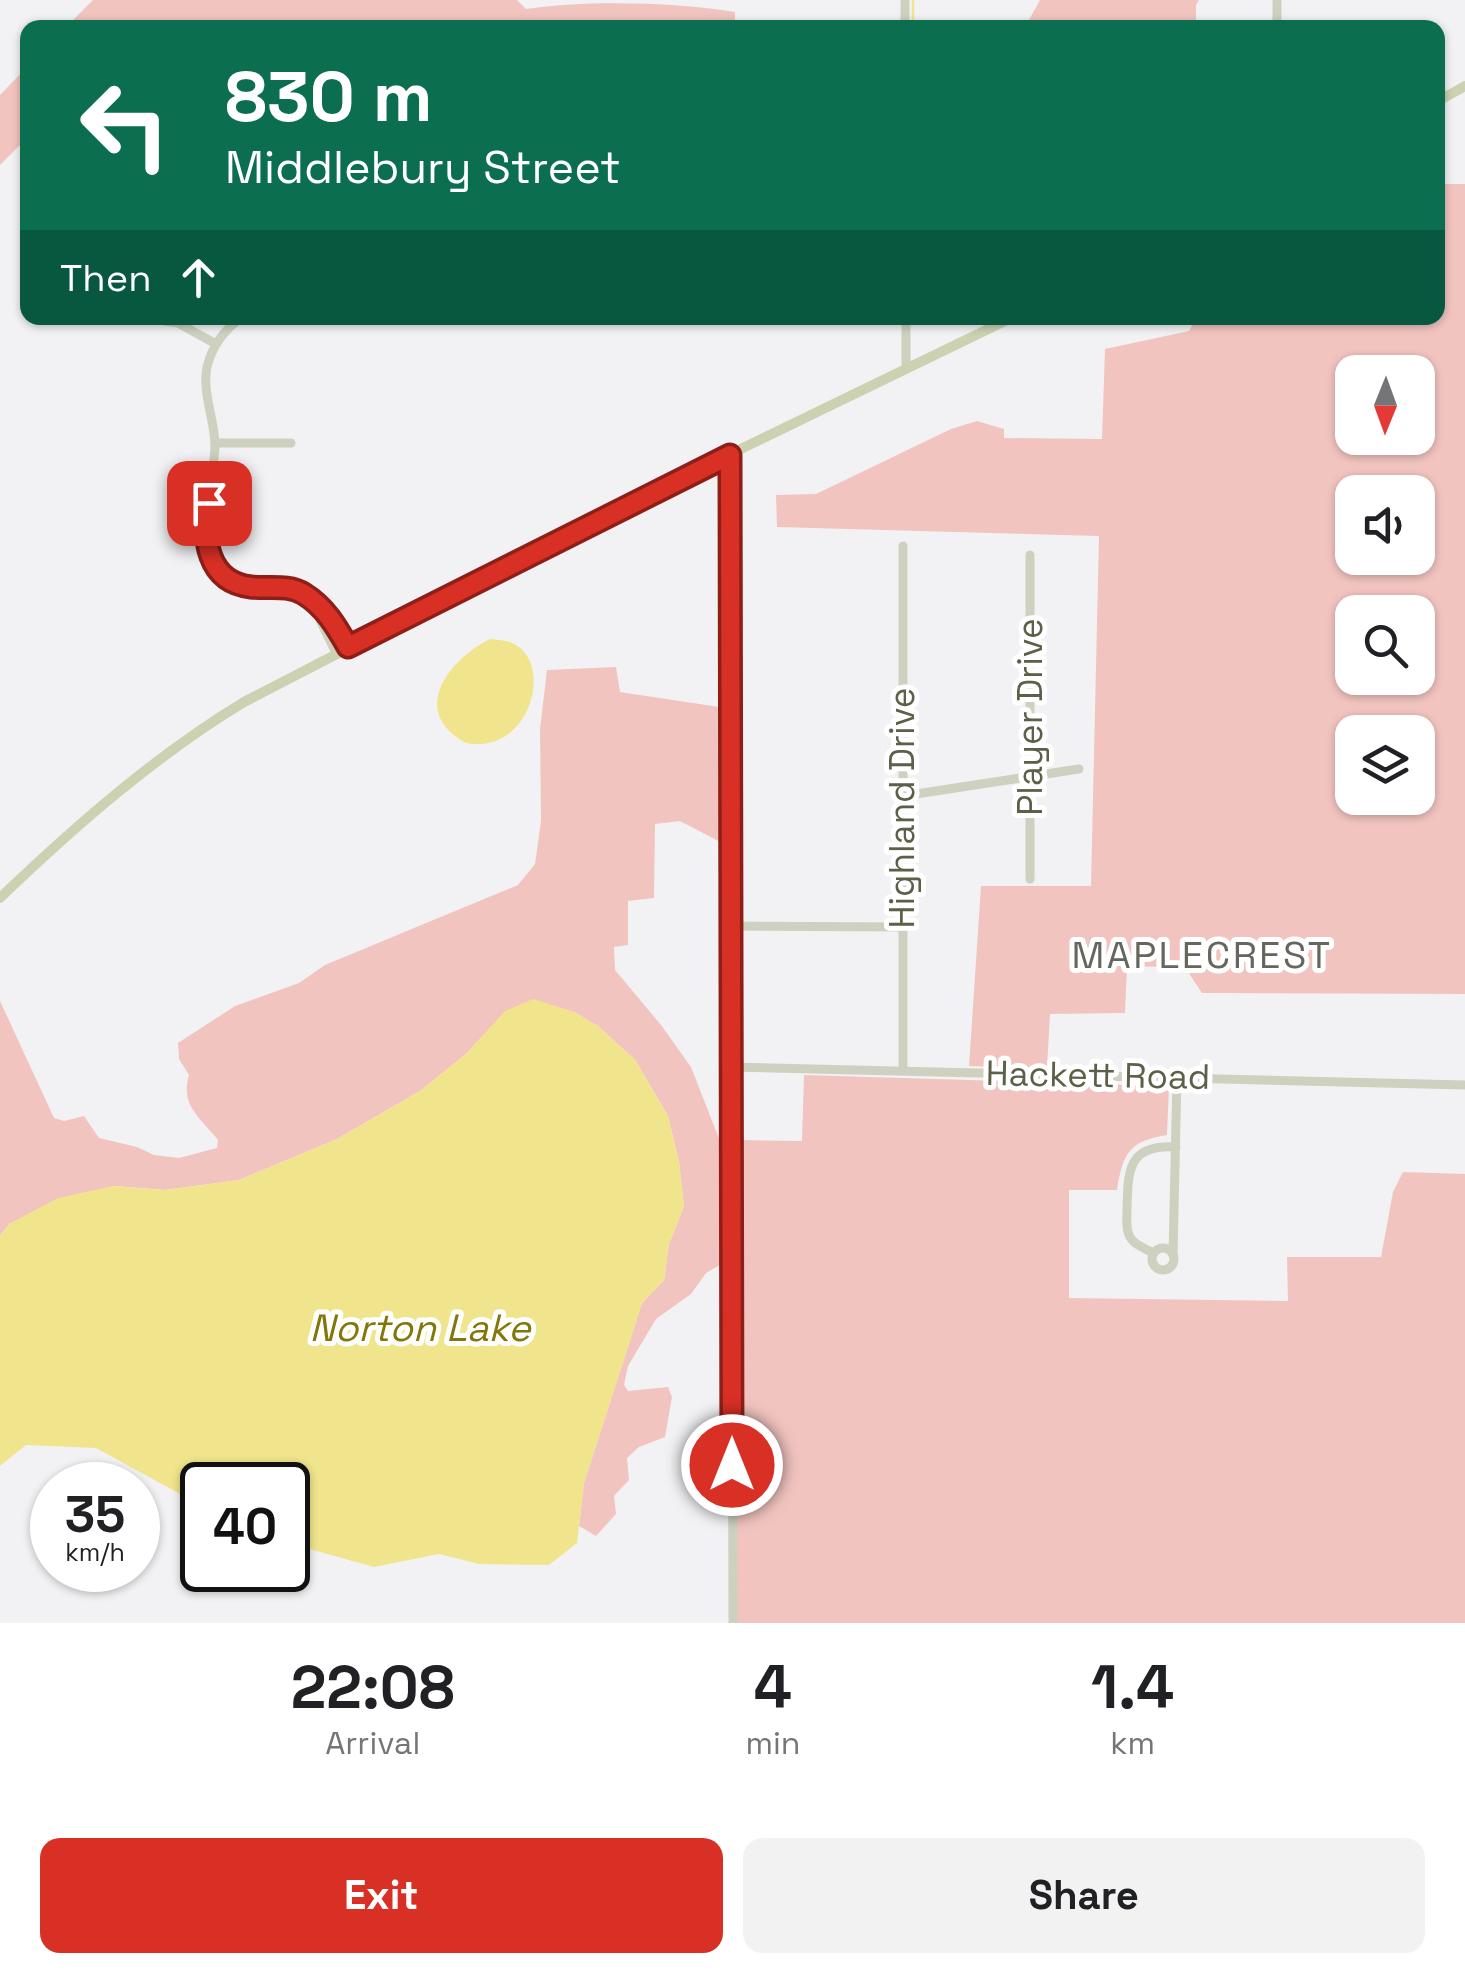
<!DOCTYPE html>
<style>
body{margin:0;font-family:"Space Grotesk",sans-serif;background:#f2f2f2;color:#202124;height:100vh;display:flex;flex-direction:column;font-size:38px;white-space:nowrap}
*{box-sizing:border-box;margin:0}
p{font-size:32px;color:#757577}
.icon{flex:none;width:55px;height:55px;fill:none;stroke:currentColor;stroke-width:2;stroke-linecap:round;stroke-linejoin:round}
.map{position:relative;height:1623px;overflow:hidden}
.sheet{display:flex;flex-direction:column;background:#fff;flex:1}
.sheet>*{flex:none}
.top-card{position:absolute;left:20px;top:20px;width:1425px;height:305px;border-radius:20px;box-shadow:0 2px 8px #0004;background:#0b6e4f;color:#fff;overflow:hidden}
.needle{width:65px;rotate:181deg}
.buttons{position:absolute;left:1335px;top:355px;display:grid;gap:20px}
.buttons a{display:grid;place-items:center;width:100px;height:100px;border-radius:20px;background:#fff;box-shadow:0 2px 8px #0004;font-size:50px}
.speed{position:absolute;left:30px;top:1462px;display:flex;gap:20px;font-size:50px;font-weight:700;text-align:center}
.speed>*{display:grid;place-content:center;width:130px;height:130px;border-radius:50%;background:#fff;box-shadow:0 2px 8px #0004;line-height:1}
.speed small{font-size:25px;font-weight:400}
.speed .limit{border:5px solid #111;border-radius:15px;background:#fff;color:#111}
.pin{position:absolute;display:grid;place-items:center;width:85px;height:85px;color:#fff;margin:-42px;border-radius:20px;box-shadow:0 5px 15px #0006}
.me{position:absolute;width:110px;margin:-55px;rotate:0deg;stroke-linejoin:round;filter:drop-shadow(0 0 8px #0008)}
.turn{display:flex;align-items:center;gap:35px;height:210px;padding:0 40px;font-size:45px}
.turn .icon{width:130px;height:130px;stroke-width:2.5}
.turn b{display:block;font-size:70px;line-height:85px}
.then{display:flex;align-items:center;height:95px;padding:0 40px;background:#0003;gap:20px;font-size:38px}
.eta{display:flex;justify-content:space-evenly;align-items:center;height:170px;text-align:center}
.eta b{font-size:60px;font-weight:700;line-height:70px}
.cta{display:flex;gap:20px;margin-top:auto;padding:20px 40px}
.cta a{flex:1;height:115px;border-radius:20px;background:#d93025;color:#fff;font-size:40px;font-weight:700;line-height:115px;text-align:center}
.cta a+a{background:#f2f2f2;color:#202124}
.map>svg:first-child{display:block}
.green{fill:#f2c4c0;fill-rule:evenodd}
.water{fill:#f0e58c}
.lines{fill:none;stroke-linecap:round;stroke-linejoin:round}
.stream{stroke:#f0e58c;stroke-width:2.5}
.minor{stroke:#ced1bf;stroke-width:9}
.major{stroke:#cbd1b1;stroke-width:10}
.route-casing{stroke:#8d1f18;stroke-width:25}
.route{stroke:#d93025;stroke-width:18}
.labels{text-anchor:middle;stroke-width:10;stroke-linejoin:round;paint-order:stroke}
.street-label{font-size:35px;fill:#5c6048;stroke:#fff}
.neighbourhood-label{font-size:38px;letter-spacing:2.5px;fill:#65675e;stroke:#fff}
.water-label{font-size:38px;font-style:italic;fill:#83770a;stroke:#fff}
</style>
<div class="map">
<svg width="1465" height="1623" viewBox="0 0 1465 1623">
<rect width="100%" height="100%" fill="#f2f2f4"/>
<g class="green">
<path d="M93,0h424l9,9c58,-9 150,-7 209,3v15h-669z"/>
<path d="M1040,0h159l-3,5v22h-171z"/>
<path d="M27,67v71l-27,27v-70z"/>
<path d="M1438,184h27v810l-263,-1 -18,-27 -57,1 -2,46 -75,1 -3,54 -78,-2 12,-180h110l8,-350 -322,-9 -1,-32 40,-1 135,-65 26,-8 27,8v9l98,1 3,-90 84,-18 7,-13h242zM1352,372h66v66h-66zM1352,492h66v66h-66zM1352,612h66v66h-66zM1418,732v66h-66v-66z"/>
<path d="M616,667l4,25 106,16v137l-46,-24 -25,3 -1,74 -26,3v44l-14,2 1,23 46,55 30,42 27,69 8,28 1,86 -7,15 -14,8 -15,21 -35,25 -28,47 -4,19 4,6 40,-4 4,10 -7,40 -26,10 -12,11 2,22 -15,16 2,18 -20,22 -17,-10 5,-43 58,-180 22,-23 5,-36 15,-38 -5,-44 -11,-46 -33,-56 -37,-34 -24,-14h-69l-39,42 -46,37 -83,48 -98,41 -74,10 -51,-4 -105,38 -9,12v-235l54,117 10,3 20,-5 15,22 38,9 17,8 25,3 38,-10 1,-8c-18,-23 -38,-34 -29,-65l-10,-16 -1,-16 57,-37 64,-23 26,-18 193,-80 17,-21 6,-43 -1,-92 7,-59z"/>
<path d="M804,1075l365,11 -2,49c-38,6 -44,18 -50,55h-48v108l219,3 -1,-44h94l12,-65 10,-20 62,2v449h-732l3,-483 66,1z"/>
</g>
<g class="water">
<path d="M490,639c6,1 16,1 22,4 40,17 22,99 -32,101 -9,0 -15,0 -22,-6 -47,-32 -5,-81 32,-99z"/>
<path d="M533,999l41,13 24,14 37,34 33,56 11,46 5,44 -15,38 -5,36 -22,23 -58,180 -7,60 -28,22 -70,-1 -40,-10 -65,13 -86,-24v-58h-86v21l-106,-58 -70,-3 -26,21v-230l9,-12 49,-26 56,-12 51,4 74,-10 98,-41 83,-48 46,-37 39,-43z"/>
</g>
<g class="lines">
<path class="stream" d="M913,0v28"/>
<g class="minor">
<path d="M905,0v28"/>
<path d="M1277,0v28"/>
<path d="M146,318l32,5 38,21"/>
<path d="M241,318c-17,12 -29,28 -34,49 -5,25 7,51 8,77 0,29 -13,63 -10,91 1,13 5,26 14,35 23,25 51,11 79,21 24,10 38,35 50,56"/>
<path d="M906,318v51"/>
<path d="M215,443h76"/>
<path d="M730,455l3,1168"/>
<path d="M903,546v524"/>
<path d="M1030,555v324"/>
<path d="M317,605l3,15 16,33"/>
<path d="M903,796l176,-27"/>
<path d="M731,926l171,1"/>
<path d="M731,1067l734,18"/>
<circle cx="1163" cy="1259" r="11"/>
<path d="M1154,1253c-7,-3 -16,-7 -21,-12 -8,-8 -6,-21 -6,-31 1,-39 0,-66 49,-63"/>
<path d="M1173,1255l4,-178"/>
</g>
<g class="major">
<path d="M1438,101l27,-15"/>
<path d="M0,898c75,-72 155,-142 244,-196l365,-189 402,-195"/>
</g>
</g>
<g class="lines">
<g class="route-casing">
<path id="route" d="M209,503c-7,35 -2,79 42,84 18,2 37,-3 53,7 21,13 32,32 44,53l382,-192 2,1010"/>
</g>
<use href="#route" class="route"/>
</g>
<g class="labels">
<g class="street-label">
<text transform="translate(1030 717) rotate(-90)" y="12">Player Drive</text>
<text transform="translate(902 808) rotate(-90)" y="12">Highland Drive</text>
<text transform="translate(1098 1075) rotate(1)" y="12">Hackett Road</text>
</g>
<g class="neighbourhood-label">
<text x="1202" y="968">MAPLECREST</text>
</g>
<g class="water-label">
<text x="420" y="1341">Norton Lake</text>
</g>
</g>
</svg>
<div class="buttons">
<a><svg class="needle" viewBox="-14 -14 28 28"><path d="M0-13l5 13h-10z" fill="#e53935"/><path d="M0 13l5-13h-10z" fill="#757577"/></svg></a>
<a><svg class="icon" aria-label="sound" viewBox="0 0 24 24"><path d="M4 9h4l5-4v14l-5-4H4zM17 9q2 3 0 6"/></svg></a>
<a><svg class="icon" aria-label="search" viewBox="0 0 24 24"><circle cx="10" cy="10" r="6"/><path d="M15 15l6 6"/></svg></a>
<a><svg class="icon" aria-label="layers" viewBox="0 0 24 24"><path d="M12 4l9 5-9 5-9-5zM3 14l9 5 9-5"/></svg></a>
</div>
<div class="speed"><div>35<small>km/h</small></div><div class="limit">40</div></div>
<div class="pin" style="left:209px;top:503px;background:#d93025"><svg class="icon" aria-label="arrive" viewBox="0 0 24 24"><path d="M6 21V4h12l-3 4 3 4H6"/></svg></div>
<svg class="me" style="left:732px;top:1465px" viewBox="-20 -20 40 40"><circle r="17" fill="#d93025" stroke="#fff" stroke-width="3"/><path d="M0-11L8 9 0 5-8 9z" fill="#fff"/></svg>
<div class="top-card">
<div class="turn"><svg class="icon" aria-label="left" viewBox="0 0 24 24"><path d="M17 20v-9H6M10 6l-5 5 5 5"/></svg><div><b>830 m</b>Middlebury Street</div></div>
<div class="then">Then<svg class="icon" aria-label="ahead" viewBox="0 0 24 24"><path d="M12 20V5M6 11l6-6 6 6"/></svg></div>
</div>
</div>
<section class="sheet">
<div class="eta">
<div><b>22:08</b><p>Arrival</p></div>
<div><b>4</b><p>min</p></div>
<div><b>1.4</b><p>km</p></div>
</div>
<div class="cta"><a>Exit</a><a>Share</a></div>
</section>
